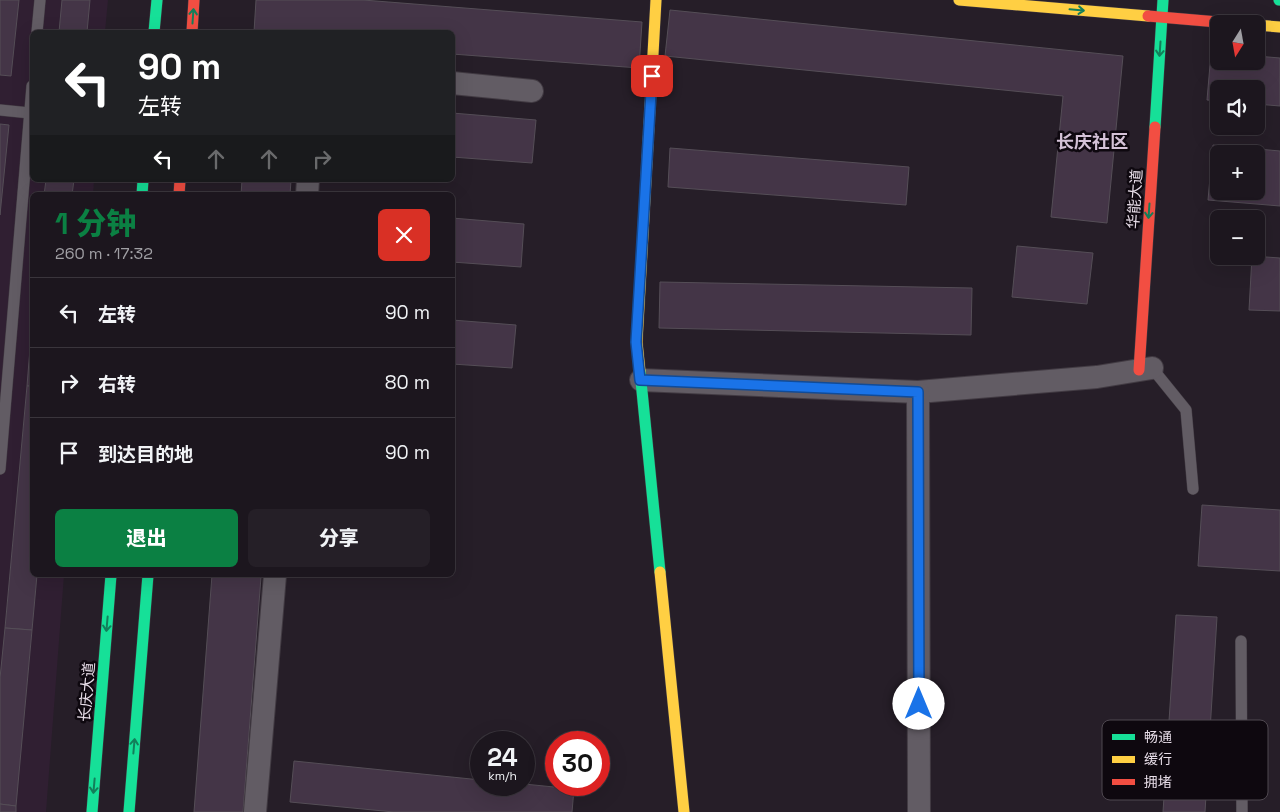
<!DOCTYPE html>
<html lang="zh">
<meta charset="utf-8">
<style>
body{margin:0;font-family:"Space Grotesk","Noto Sans SC",sans-serif;background:#251f27;color:#f1f3f6;height:100vh;display:flex;flex-direction:column;font-size:19px;white-space:nowrap}
*{box-sizing:border-box;margin:0}
p{font-size:16px;color:#a09fa4}
.icon{flex:none;width:28px;height:28px;fill:none;stroke:currentColor;stroke-width:2;stroke-linecap:round;stroke-linejoin:round}
.map{position:relative;flex:1;overflow:hidden}
.details{position:absolute;left:30px;top:192px;width:425px;height:385px;display:flex;flex-direction:column;background:#1c161e;border-radius:8px;box-shadow:0 5px 20px #0002,0 0 0 1px #3a353c}
.details>*{flex:none}
.banner{position:absolute;left:30px;top:30px;width:425px;height:152px;border-radius:8px;box-shadow:0 5px 20px #0002,0 0 0 1px #3a353c;background:#202124;color:#fff;overflow:hidden}
.needle{width:32px;rotate:191deg}
.tools{position:absolute;left:1210px;top:15px;display:grid;gap:10px}
.tools a{display:grid;place-items:center;width:55px;height:55px;border-radius:8px;background:#1c161e;box-shadow:0 5px 20px #0002,0 0 0 1px #3a353c;font-size:25px}
.speed{position:absolute;left:470px;top:731px;display:flex;gap:10px;font-size:25px;font-weight:700;text-align:center}
.speed>*{display:grid;place-content:center;width:65px;height:65px;border-radius:50%;background:#1c161e;box-shadow:0 5px 20px #0002,0 0 0 1px #3a353c;line-height:1}
.speed small{font-size:12px;font-weight:400}
.speed .limit{border:8px solid #d22;background:#fff;color:#111}
.pin{position:absolute;display:grid;place-items:center;width:42px;height:42px;color:#fff;margin:-21px;border-radius:10px;box-shadow:0 2px 8px #0006}
.me{position:absolute;width:55px;margin:-28px;rotate:0deg;stroke-linejoin:round;filter:drop-shadow(0 0 4px #0008)}
.turn{display:flex;align-items:center;gap:18px;height:105px;padding:0 25px;font-size:22px}
.turn .icon{width:65px;height:65px;stroke-width:2.5}
.turn b{display:block;font-size:35px;line-height:42px}
.lanes{display:flex;align-items:center;height:48px;padding:0 25px;background:#0003;justify-content:center;gap:25px;direction:ltr}
.lanes .off{opacity:.35}
.round{display:grid;place-items:center;flex:none;width:52px;height:52px;border-radius:8px;background:#251f27}
.overview{display:flex;align-items:center;justify-content:space-between;height:85px;padding:0 25px}
h1{font-size:30px;font-weight:800;line-height:38px;color:#0b8043}
.button{display:flex;gap:10px;margin-top:auto;padding:10px 25px}
.button a{flex:1;height:58px;border-radius:8px;background:#0b8043;color:#fff;font-size:20px;font-weight:800;line-height:58px;text-align:center}
.button a+a{background:#251f27;color:#f1f3f6}
ul{padding:0;list-style:none}
li{display:flex;align-items:center;gap:15px;height:70px;padding:0 25px;border-top:1px solid #3a353c}
li div{flex:1}
li b{display:block;font-size:19px}
li em{font-style:normal}
.map>svg:first-child{display:block}
.built{fill:#301f32}
.building{fill:#443547;stroke:#554e57;fill-rule:evenodd}
.lines{fill:none;stroke-linecap:round;stroke-linejoin:round}
.lane-casing{stroke:#423b43;stroke-width:12}
.street-casing{stroke:#423b43;stroke-width:24}
.fast-casing{stroke:#423b43;stroke-width:12}
.slow-casing{stroke:#423b43;stroke-width:12}
.jam-casing{stroke:#423b43;stroke-width:12}
.lane{stroke:#625c64;stroke-width:11}
.street{stroke:#625c64;stroke-width:22}
.fast{stroke:#16e098;stroke-width:11}
.slow{stroke:#ffcf43;stroke-width:11}
.jam{stroke:#f24e42;stroke-width:11}
.oneway{stroke:#127f5a}
.route-casing{stroke:#114b97;stroke-width:12}
.route{stroke:#1a73e8;stroke-width:9}
.labels{text-anchor:middle;stroke-width:5;stroke-linejoin:round;paint-order:stroke}
.street-label{font-size:15px;fill:#e7dde8;stroke:#0e080f}
.quarter-label{font-size:18px;font-weight:bold;fill:#d4c2d7;stroke:#0e080f}
.key{fill:#0e080f;stroke:#4f4850;stroke-width:1}
.key-label{font-size:14px;fill:#e7dde8}
</style>
<div class="map">
<svg width="1280" height="812" viewBox="0 0 1280 812">
<rect width="100%" height="100%" fill="#261e28"/>
<path class="built" d="M0,0h108l-3,32h-73v148h62l-1,15h-61v380h32l-18,237h-46z"/>
<g class="building">
<path d="M0,0h19l-8,76 -11,-1z"/>
<path d="M62,0h28l-3,32h-28z"/>
<path d="M256,0h107l279,22 -3,46 -187,-14v-22h-198z"/>
<path d="M670,10l453,46 -16,167 -56,-6 12,-121 -398,-40z"/>
<path d="M1211,53h8v8h37v-5l24,2v48l-24,-2v-15h-37v12l-12,-1z"/>
<path d="M452,113l84,7 -4,43 -80,-6z"/>
<path d="M0,124l9,1 -9,90z"/>
<path d="M1213,145l67,6v55l-72,-6zM1219,154h37v37h-37z"/>
<path d="M670,148l239,19 -3,38 -238,-18z"/>
<path d="M46,180h28l-2,15h-28z"/>
<path d="M242,180h49l-1,15h-49z"/>
<path d="M452,218l72,6 -3,43 -69,-5z"/>
<path d="M1017,246l76,7 -6,51 -75,-7z"/>
<path d="M1252,256l28,2v53l-31,-1z"/>
<path d="M660,282l312,6 -1,47 -312,-7z"/>
<path d="M452,320l64,5 -4,43 -60,-4z"/>
<path d="M32,324v62h-5z"/>
<path d="M27,386h5v189h5l-5,55 -27,-2z"/>
<path d="M1202,505l78,5v61l-82,-5z"/>
<path d="M212,575l49,2 -18,235h-49z"/>
<path d="M1176,615l41,2 -12,195h-42z"/>
<path d="M5,628l27,2 -16,176 -16,-2v-126z"/>
<path d="M294,761l187,19v5h43v-1l50,5 -2,23h-178l-104,-10z"/>
<path d="M0,804l16,2v6h-16z"/>
</g>
<g class="lines">
<g class="lane-casing">
<g id="lane">
<path d="M37,32l3,-32"/>
<path d="M0,110l30,3"/>
<path d="M1152,368l34,42 7,79"/>
<path d="M0,469l32,-383"/>
<path d="M1241,641l1,171"/>
</g>
</g>
<g class="street-casing">
<g id="street">
<path d="M452,83l80,8"/>
<path d="M307,195l1,-15"/>
<path d="M641,380l277,12 179,-15 55,-9"/>
<path d="M918,392l1,420"/>
<path d="M255,812l20,-237"/>
</g>
</g>
<g class="fast-casing">
<g id="fast">
<path d="M1279,0h1"/>
<path d="M154,32l3,-32"/>
<path d="M1155,127l8,-127"/>
<path d="M142,195l1,-15"/>
<path d="M640,371l20,201"/>
<path d="M92,812l19,-237"/>
<path d="M129,812l19,-237"/>
</g>
</g>
<g class="slow-casing">
<g id="slow">
<path d="M959,0l189,16"/>
<path d="M1256,25l24,2"/>
<path d="M640,371l-3,-29 19,-342"/>
<path d="M660,572l24,240"/>
</g>
</g>
<g class="jam-casing">
<g id="jam">
<path d="M1148,16l93,8"/>
<path d="M192,32l2,-32"/>
<path d="M179,195l1,-15"/>
<path d="M1139,370l16,-243"/>
</g>
</g>
<use href="#lane" class="lane"/>
<use href="#street" class="street"/>
<use href="#fast" class="fast"/>
<use href="#slow" class="slow"/>
<use href="#jam" class="jam"/>
</g>
<defs><path id="oneway-shaft" d="M-6 0H5M1.5-3L5.5 0L1.5 3" fill="none" stroke-width="1.6" stroke-linecap="round" stroke-linejoin="round" transform="scale(1.25)"/></defs>
<g class="oneway">
<use href="#oneway-shaft" transform="translate(1077 10) rotate(5)"/>
<use href="#oneway-shaft" transform="translate(193 16) rotate(-86)"/>
<use href="#oneway-shaft" transform="translate(1160 49) rotate(94)"/>
<use href="#oneway-shaft" transform="translate(1149 211) rotate(94)"/>
<use href="#oneway-shaft" transform="translate(107 624) rotate(95)"/>
<use href="#oneway-shaft" transform="translate(134 746) rotate(-85)"/>
<use href="#oneway-shaft" transform="translate(94 786) rotate(95)"/>
</g>
<g class="lines">
<g class="route-casing">
<path id="route" d="M652,76l-16,266 4,38 278,12 1,312"/>
</g>
<use href="#route" class="route"/>
</g>
<g class="labels">
<g class="street-label">
<text transform="translate(1135 199) rotate(-86)" y="5">华能大道</text>
<text transform="translate(87 692) rotate(-85)" y="5">长庆大道</text>
</g>
<g class="quarter-label">
<text x="1092" y="148">长庆社区</text>
</g>
</g>
<rect x="1102" y="720" width="166" height="80" rx="8" class="key"/>
<rect x="1112" y="734" width="23" height="6" fill="#16e098"/>
<rect x="1112" y="756" width="23" height="7" fill="#ffcf43"/>
<rect x="1112" y="779" width="23" height="6" fill="#f24e42"/>
<g class="key-label">
<text x="1144" y="742">畅通</text>
<text x="1144" y="764">缓行</text>
<text x="1144" y="787">拥堵</text>
</g>
</svg>
<div class="tools">
<a><svg class="needle" viewBox="-14 -14 28 28"><path d="M0-13l5 13h-10z" fill="#e53935"/><path d="M0 13l5-13h-10z" fill="#a09fa4"/></svg></a>
<a><svg class="icon" aria-label="sound" viewBox="0 0 24 24"><path d="M4 9h4l5-4v14l-5-4H4zM17 9q2 3 0 6"/></svg></a>
<a>+</a>
<a>−</a>
</div>
<div class="speed"><div>24<small>km/h</small></div><div class="limit">30</div></div>
<div class="pin" style="left:652px;top:76px;background:#d93025"><svg class="icon" aria-label="arrive" viewBox="0 0 24 24"><path d="M6 21V4h12l-3 4 3 4H6"/></svg></div>
<svg class="me" style="left:919px;top:704px" viewBox="-20 -20 40 40"><circle r="19" fill="#fff"/><path d="M0-13L10 11 0 6-10 11z" fill="#1a73e8"/></svg>
<div class="banner">
<div class="turn"><svg class="icon" aria-label="left" viewBox="0 0 24 24"><path d="M17 20v-9H6M10 6l-5 5 5 5"/></svg><div><b>90 m</b>左转</div></div>
<div class="lanes"><svg class="icon" aria-label="left" viewBox="0 0 24 24"><path d="M17 20v-9H6M10 6l-5 5 5 5"/></svg><svg class="icon off" aria-label="ahead" viewBox="0 0 24 24"><path d="M12 20V5M6 11l6-6 6 6"/></svg><svg class="icon off" aria-label="ahead" viewBox="0 0 24 24"><path d="M12 20V5M6 11l6-6 6 6"/></svg><svg class="icon off" aria-label="right" viewBox="0 0 24 24"><path d="M7 20v-9h11M14 6l5 5-5 5"/></svg></div>
</div>
<section class="details">
<div class="overview"><div><h1>1 分钟</h1><p>260 m · 17:32</p></div><a class="round" style="background:#d93025;color:#fff"><svg class="icon" aria-label="close" viewBox="0 0 24 24"><path d="M6 6l12 12M18 6L6 18"/></svg></a></div>
<ul>
<li><svg class="icon" aria-label="left" viewBox="0 0 24 24"><path d="M17 20v-9H6M10 6l-5 5 5 5"/></svg><div><b>左转</b></div><em>90 m</em></li>
<li><svg class="icon" aria-label="right" viewBox="0 0 24 24"><path d="M7 20v-9h11M14 6l5 5-5 5"/></svg><div><b>右转</b></div><em>80 m</em></li>
<li><svg class="icon" aria-label="arrive" viewBox="0 0 24 24"><path d="M6 21V4h12l-3 4 3 4H6"/></svg><div><b>到达目的地</b></div><em>90 m</em></li>
</ul>
<div class="button"><a>退出</a><a>分享</a></div>
</section>
</div>
